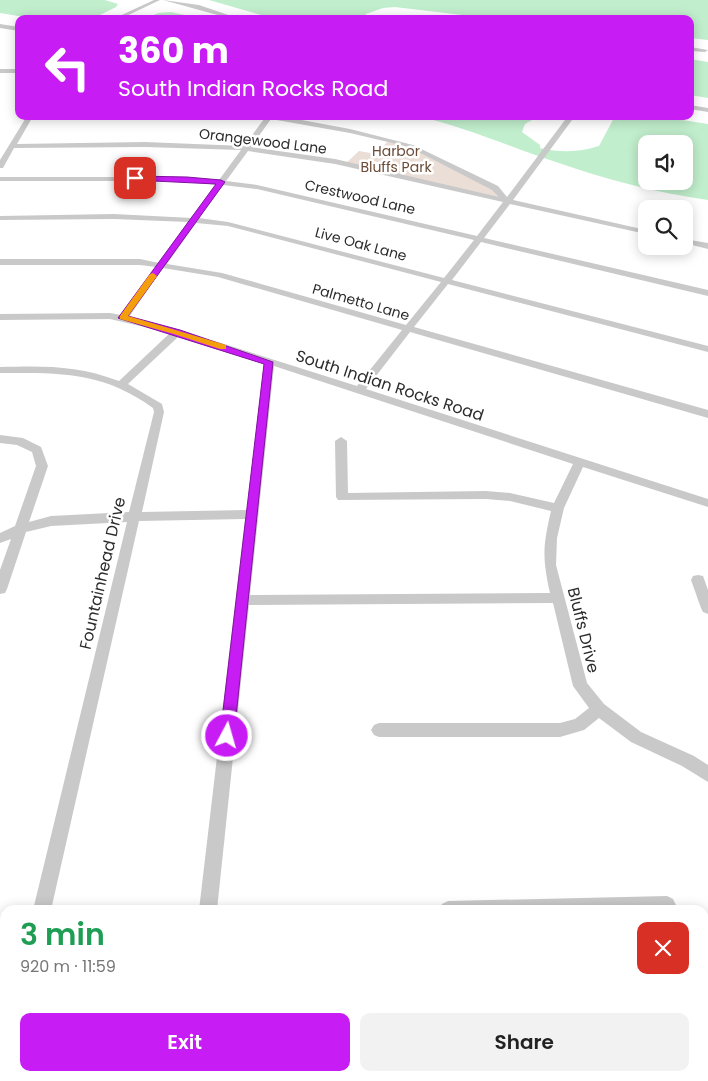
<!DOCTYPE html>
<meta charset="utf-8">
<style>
body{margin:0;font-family:Poppins,sans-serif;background:#f2f2f2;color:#222;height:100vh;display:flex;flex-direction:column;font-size:19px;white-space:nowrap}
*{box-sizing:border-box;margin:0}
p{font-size:16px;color:#767676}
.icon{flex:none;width:28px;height:28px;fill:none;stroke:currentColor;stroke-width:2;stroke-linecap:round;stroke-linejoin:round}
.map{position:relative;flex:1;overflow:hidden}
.drawer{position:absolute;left:0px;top:905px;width:709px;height:176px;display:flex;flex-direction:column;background:#fff;border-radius:15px 15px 0 0;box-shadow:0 2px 12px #0003}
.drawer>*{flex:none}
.hud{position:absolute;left:15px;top:15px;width:679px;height:105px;border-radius:10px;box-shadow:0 2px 12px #0003;background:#c81cf5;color:#fff;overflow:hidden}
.buttons{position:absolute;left:638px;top:135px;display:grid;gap:10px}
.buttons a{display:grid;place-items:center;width:55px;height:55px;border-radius:10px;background:#fff;box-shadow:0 2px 12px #0003;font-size:25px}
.pin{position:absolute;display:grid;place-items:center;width:42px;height:42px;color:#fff;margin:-21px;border-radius:10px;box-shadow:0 2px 8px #0006}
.me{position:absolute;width:55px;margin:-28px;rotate:6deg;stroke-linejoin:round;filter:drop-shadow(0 0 4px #0008)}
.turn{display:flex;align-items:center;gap:18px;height:105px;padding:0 20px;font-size:22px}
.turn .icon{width:65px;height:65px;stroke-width:2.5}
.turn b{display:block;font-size:35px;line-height:42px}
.round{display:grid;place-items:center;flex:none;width:52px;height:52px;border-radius:10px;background:#f2f2f2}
.overview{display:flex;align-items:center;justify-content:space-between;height:85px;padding:0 20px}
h1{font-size:30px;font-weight:600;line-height:38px;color:#1e9e55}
.primary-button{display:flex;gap:10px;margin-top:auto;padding:10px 20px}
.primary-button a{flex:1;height:58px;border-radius:10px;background:#c81cf5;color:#fff;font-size:20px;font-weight:600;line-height:58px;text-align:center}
.primary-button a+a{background:#f2f2f2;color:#222}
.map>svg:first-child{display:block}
.green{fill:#ebded7}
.water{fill:#c1eecc;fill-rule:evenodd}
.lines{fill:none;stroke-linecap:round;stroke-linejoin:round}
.minor{fill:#c9c9c9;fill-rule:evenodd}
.route{fill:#c81cf5;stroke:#82129f}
.slow{fill:#f59e0b}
.labels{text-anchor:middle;stroke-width:5;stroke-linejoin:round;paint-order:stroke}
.far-street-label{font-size:14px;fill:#2c2c2c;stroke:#fff}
.far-park-label{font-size:14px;fill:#6b4b36;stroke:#fff}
.street-label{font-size:16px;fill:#2c2c2c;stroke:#fff}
</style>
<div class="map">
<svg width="708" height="1081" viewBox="0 0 708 1081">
<rect width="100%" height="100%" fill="#fff"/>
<path class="green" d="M389,140l22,6 84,42 12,13 -163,-36 15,-14 17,3z"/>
<g class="water">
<path d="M0,0h105l13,4 -2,3 -24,12h-56l-36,-6z"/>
<path d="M209,0h499v40l-18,-2v-19h-194l-101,-12 -12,1 -17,6 -1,5h-90z"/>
<path d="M171,12l31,7h-57l13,-6z"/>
<path d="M690,59l18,3v36l-18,-3z"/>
<path d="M418,116h121l-14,8 -3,8 18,13v3c21,5 40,4 59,-2l16,-30h40l53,8v76c-51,-7 -103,-21 -152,-38 -46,-15 -91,-35 -138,-46zM646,144h38v37h-38z"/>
<path d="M5,1015v61h19l-6,5h-18v-62z"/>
</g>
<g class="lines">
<g class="minor">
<path d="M154,0h6l-40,19h-7z"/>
<path d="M163,0l36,5 41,14h-8z"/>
<path d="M395,15l15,4 -17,-1z"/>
<path d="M0,24l19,3v4l-19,-3z"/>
<path d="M690,47l18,3 -3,2 -15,-1z"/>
<rect x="0" y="69" width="19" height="4"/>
<path d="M690,105l18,3v4l-18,-3z"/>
<path d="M27,116h68l-3,2h-60l-15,26 128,-2 99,4 20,-27 -67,-1 -3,-2h86l70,13 63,16 85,41 9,11 61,-81h7l-62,84 133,30v4l-136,-30 -26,34 224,52v6l-227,-54 -29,38 256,66v6l-260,-68 -34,43 294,83v8l-298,-86 -44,57 342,110v8l-125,-40 -19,41 -7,30 -1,27 31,118 17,21 37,28 53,24 14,9v17l-26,-16 -51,-24 -32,-24 -15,12 -24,7h-181l-5,-2 -3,-5 3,-5 5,-2h181l15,-4 14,-11 -16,-22 -20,-83 -304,2 -32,305h-18l46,-391 -106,2 -88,389h-18l94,-388 -76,4 -25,6 -19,57 -2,4 -5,1v-24l11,-31 -11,4v-10l15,-7 21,-60 -4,-14 -15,-7 -17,-2v-8l23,3 18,9 7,19 -19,56 22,-6 78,-4 25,-100 -1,-4c-51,-37 -93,-35 -153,-35v-6c45,-1 76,-2 119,14l51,-48 -60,-14 -110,1v-6l110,-1 11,2 35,-48 -16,-2h-140v-6h140l19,4 29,-41 -74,-3 -114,1v-4l114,-2 78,4 24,-33 -29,-4h-187v-4h187l32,3 22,-30 -96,-3 -131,1 -11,20h-3v-8zM271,119l79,14 59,14 83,43 7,7 -164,-38 -84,-12zM248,151l87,13 168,38 -26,34 -220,-51 -31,-4zM223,185l34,4 217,51 -30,38 -216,-56 -29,-4zM196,223l32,3 213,56 -35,43 -184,-52 -55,-9zM163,268l55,9 184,53 -45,56 -177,-56 -51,-13zM179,336l85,27 -17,147 -105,2 22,-100 -2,-8 -34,-20zM274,366l299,98 -19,39 -44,-10 -24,-2 -138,2 -1,-52 -6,-4 -6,4 1,56 2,3 148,-1 24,2 41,10c-8,34 -9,47 -1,82l-300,2z"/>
<path d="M684,239l24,4v6l-24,-6z"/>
<path d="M698,575l5,1 5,14v24l-5,-2 -2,-4 -10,-28 2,-4z"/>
<path d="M667,896l6,3 3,6 -2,5h-235l3,-6 6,-3z"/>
<path d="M5,950v18l-5,2v-18z"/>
<path d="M180,1076h20l-1,5h-20z"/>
<path d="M228,1076h22l2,5h-22z"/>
<path d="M603,1076h20l1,5h-20z"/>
</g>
</g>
<path class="route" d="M135,176l52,1 34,3 4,2 -97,134 52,14 93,32 -39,374 -2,4 -5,2 -5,-2 -2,-4 44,-372 -146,-46 98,-134 -83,-4 -1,-2z"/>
<path class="slow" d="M153,273l4,3 -29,40 98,29v4h-6l-46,-15 -54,-15v-3l30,-42z"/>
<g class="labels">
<g class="far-street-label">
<text transform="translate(263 141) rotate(7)" y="5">Orangewood Lane</text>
<text transform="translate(360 197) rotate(13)" y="5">Crestwood Lane</text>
<text transform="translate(361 244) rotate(15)" y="5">Live Oak Lane</text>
<text transform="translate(361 302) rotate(16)" y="5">Palmetto Lane</text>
</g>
<g class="far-park-label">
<text x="396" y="156">Harbor<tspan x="396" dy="16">Bluffs Park</tspan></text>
</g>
<g class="street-label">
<text transform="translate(390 385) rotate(18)" y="6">South Indian Rocks Road</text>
<text transform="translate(102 573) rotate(-77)" y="6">Fountainhead Drive</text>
<text transform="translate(584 630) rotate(76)" y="6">Bluffs Drive</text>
</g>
</g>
</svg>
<div class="buttons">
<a><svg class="icon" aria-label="sound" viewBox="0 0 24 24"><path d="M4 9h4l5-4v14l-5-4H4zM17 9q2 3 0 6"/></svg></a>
<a><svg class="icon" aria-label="search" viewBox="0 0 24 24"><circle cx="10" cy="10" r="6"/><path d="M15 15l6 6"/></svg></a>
</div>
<div class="pin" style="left:135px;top:178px;background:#d93025"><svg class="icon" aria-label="arrive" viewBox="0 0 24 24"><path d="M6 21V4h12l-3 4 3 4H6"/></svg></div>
<svg class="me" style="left:227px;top:736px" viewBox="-20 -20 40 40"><circle r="17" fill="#c81cf5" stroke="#fff" stroke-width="3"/><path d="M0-11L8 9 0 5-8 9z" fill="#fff"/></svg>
<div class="hud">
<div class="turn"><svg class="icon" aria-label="left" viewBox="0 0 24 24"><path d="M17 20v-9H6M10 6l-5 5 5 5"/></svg><div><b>360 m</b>South Indian Rocks Road</div></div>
</div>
<section class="drawer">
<div class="overview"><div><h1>3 min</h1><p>920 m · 11:59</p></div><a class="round" style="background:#d93025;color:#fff"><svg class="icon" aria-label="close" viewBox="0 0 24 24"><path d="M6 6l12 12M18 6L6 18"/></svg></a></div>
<div class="primary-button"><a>Exit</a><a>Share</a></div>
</section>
</div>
